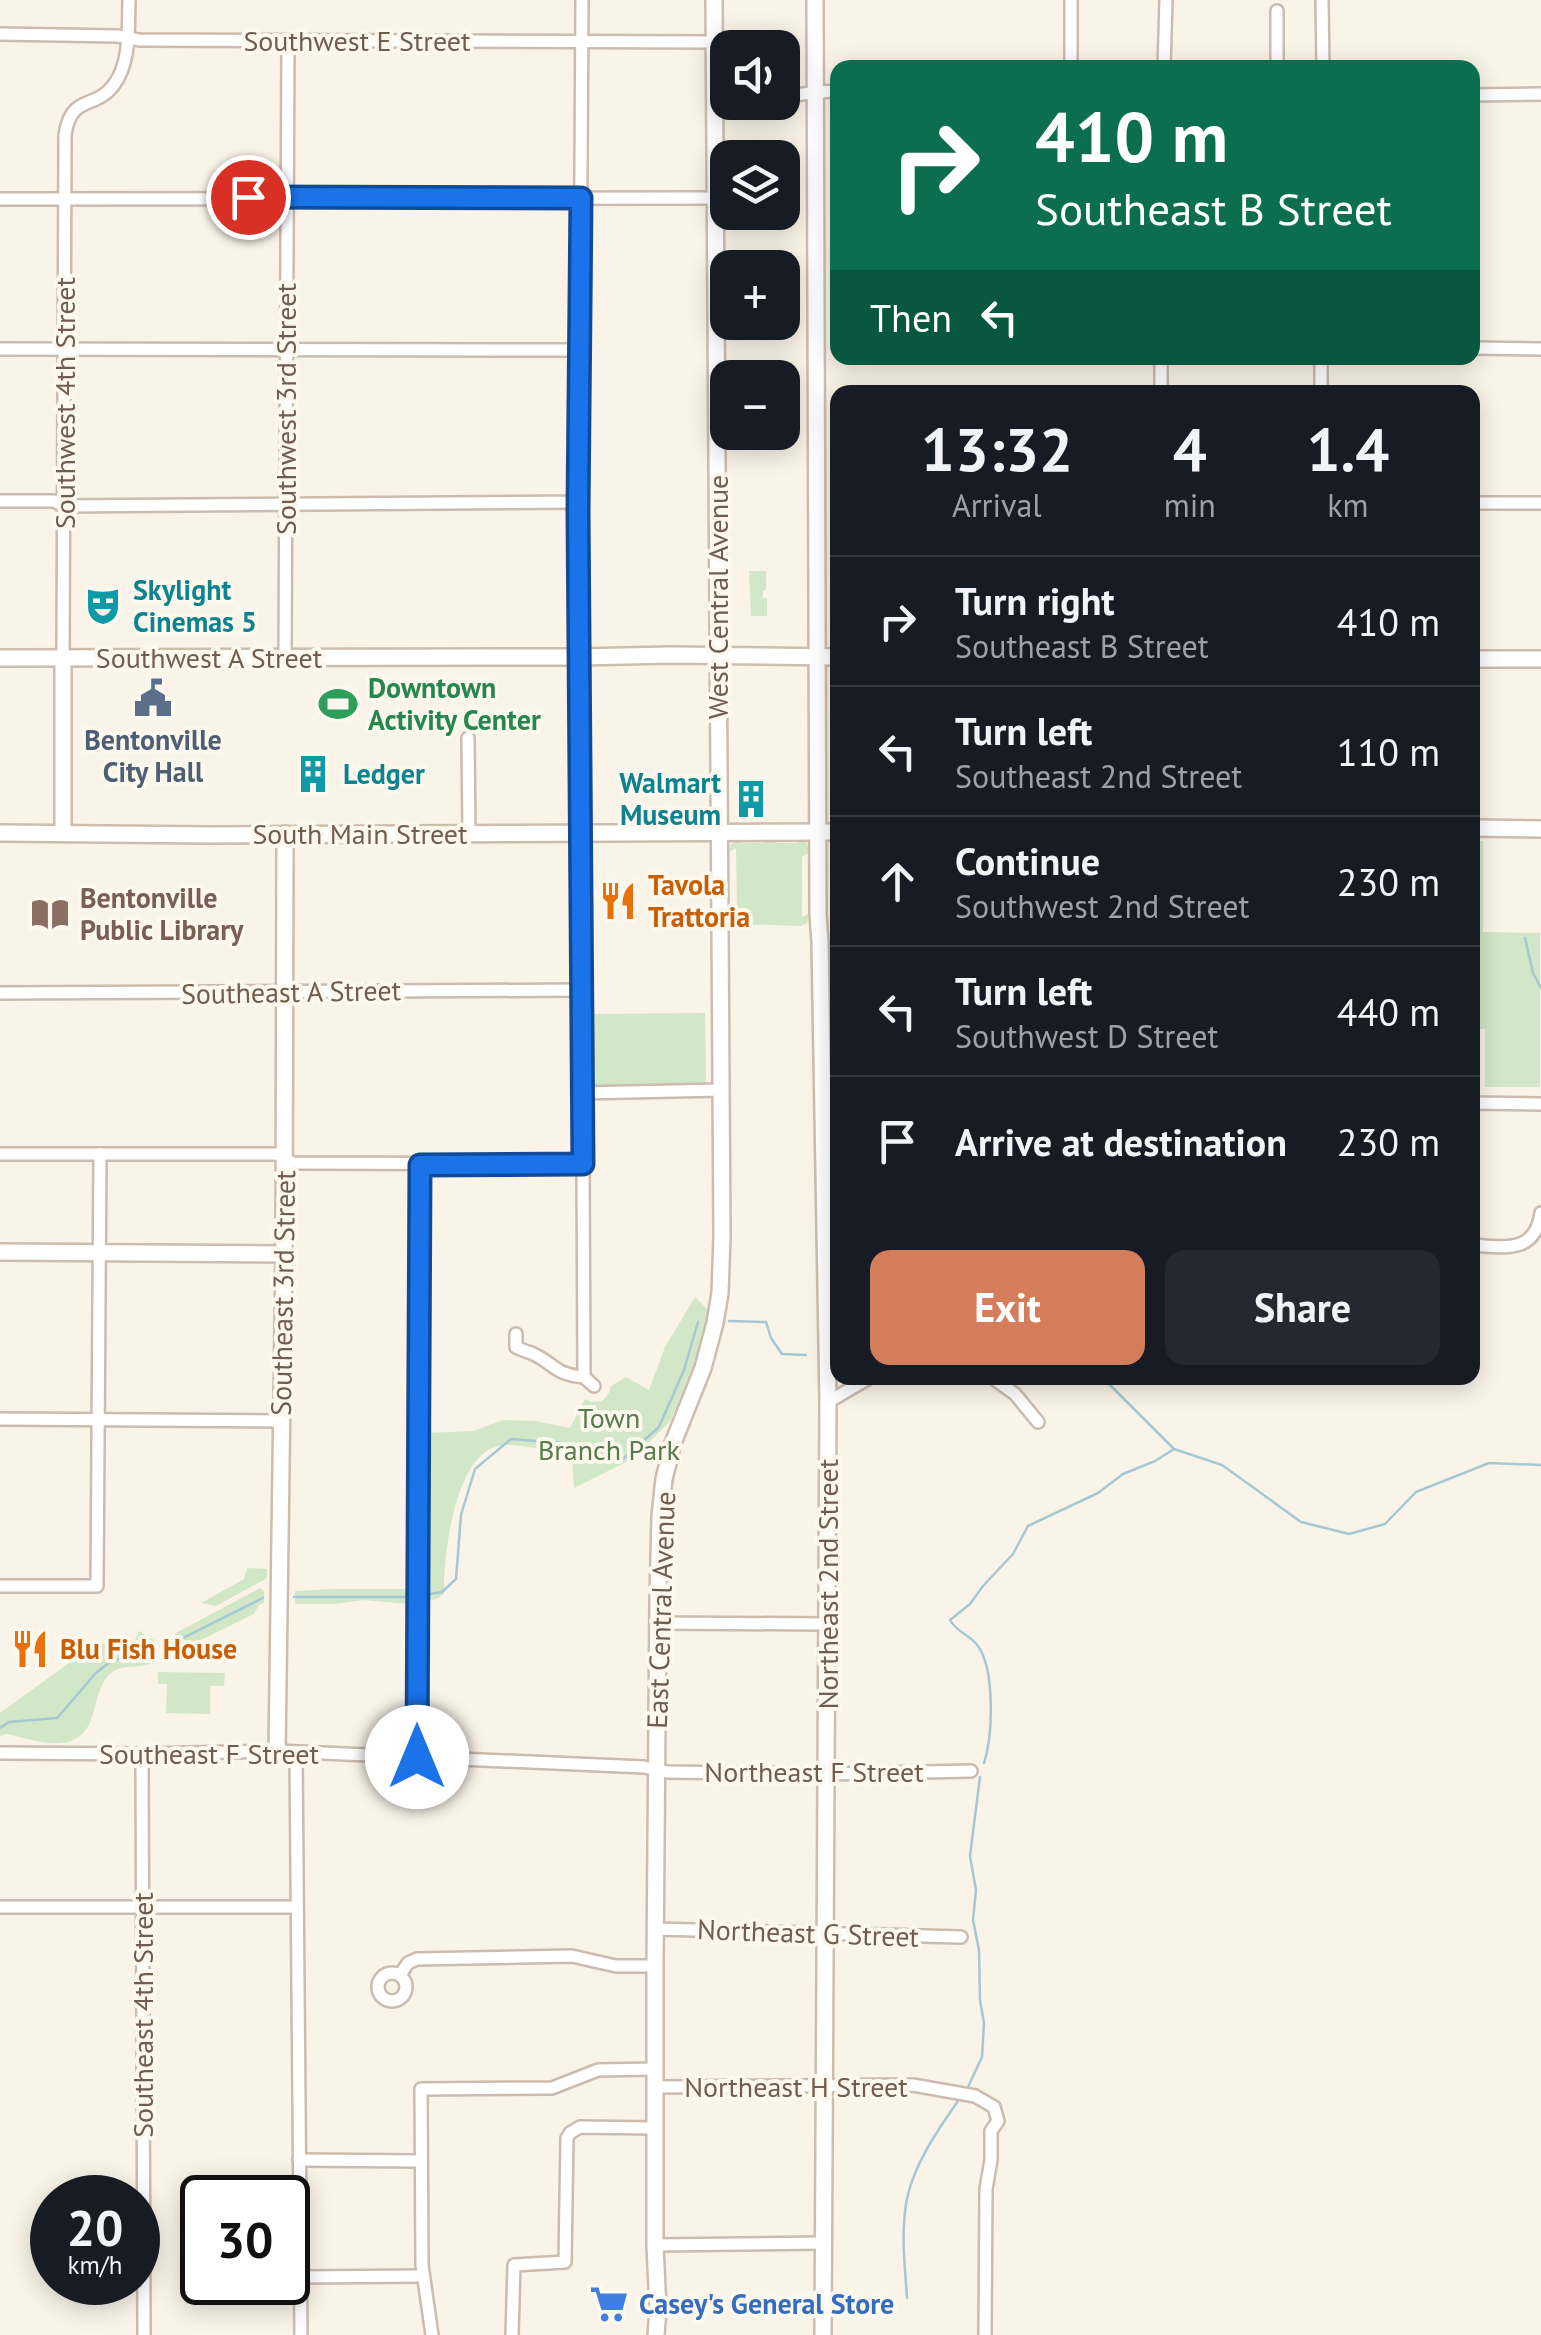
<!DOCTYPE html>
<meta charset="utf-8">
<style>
body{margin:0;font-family:"PT Sans",sans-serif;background:#242831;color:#f1f3f6;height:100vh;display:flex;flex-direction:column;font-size:38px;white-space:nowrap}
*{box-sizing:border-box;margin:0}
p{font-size:32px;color:#9ea1a6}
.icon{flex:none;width:55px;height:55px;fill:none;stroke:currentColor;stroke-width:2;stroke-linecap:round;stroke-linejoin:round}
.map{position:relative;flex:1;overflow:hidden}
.drawer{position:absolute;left:830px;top:385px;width:650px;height:1000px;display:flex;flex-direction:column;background:#171b24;border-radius:20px;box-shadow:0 5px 25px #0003}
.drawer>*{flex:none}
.guide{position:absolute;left:830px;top:60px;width:650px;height:305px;border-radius:20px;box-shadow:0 5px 25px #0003;background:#0b6e4f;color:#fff;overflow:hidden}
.fabs{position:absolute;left:710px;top:30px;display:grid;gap:20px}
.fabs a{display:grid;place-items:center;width:90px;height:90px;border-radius:20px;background:#171b24;box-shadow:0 5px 25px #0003;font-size:50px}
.speed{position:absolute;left:30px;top:2175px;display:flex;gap:20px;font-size:50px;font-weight:700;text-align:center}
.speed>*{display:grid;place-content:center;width:130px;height:130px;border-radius:50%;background:#171b24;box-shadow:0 5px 25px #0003;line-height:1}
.speed small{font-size:25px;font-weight:400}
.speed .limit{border:5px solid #111;border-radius:15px;background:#fff;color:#111}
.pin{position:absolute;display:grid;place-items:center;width:85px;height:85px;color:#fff;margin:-42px;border:5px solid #fff;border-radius:50%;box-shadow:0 2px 10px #0007}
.me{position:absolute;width:110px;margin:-55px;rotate:0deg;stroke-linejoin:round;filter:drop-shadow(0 0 8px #0008)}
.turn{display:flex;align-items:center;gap:35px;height:210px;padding:0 40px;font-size:45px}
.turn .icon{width:130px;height:130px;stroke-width:2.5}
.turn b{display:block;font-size:70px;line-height:85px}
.then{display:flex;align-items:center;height:95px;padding:0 40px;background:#0003;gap:20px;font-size:38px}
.eta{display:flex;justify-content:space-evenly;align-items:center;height:170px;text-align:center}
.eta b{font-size:60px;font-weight:800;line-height:70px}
.primary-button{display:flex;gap:20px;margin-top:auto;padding:20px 40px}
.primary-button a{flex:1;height:115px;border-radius:20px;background:#d57d5b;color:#fff;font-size:40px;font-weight:800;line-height:115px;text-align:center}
.primary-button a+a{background:#242831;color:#f1f3f6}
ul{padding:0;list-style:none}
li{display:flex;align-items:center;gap:30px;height:130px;padding:0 40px;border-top:2px solid #363941}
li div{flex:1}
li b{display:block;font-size:38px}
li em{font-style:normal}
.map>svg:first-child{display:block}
.green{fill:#d2e6c8}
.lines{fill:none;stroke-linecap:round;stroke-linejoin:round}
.stream{stroke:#a6c8d2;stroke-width:2.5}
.street-casing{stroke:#cbbcaf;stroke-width:16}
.secondary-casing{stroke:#cdbdad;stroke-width:20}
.street{stroke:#fff;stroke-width:11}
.secondary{stroke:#fff;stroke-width:15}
.route-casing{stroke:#114b97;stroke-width:25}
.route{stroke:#1a73e8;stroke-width:18}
.labels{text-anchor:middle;stroke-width:8;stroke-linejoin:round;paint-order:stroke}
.street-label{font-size:28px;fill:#715d4f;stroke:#fdf8ee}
.culture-label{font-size:28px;font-weight:bold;fill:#0d838f;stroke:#fdf8ee;text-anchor:start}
.leisure-label{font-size:28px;font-weight:bold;fill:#27864d;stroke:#fdf8ee;text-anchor:start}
.service-label{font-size:28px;font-weight:bold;fill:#4e5e75;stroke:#fdf8ee}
.food-label{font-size:28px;font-weight:bold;fill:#c56008;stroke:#fdf8ee;text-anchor:start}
.education-label{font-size:28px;font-weight:bold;fill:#785e54;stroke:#fdf8ee;text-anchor:start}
.park-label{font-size:28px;fill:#567a4b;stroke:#fdf8ee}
.shop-label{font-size:28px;font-weight:bold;fill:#366cbe;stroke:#fdf8ee;text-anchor:start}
</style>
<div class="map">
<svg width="1541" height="2335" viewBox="0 0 1541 2335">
<rect width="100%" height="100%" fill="#faf4e8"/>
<g class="green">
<path d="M766,571v19l-3,1v7h4v18h-16l-2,-45z"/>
<path d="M799,839l7,3 4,10 -8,5v60l8,-4 -3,10 -6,3 -67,-2 -5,-8 8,-6 -1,-62 -7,4 2,-8 10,-4 1,3h20l2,-3h12l1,3h21z"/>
<path d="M1473,841h10v91l57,1v154h-55v-58h-12z"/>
<path d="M705,1013l1,73 -112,1 -6,-4 -1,-69z"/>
<path d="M695,1297l13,13 -11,47 -26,63 -37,38 -60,30 -2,-31c-20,-4 -58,-17 -77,-10 -41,13 -52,111 -51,147l-7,5 -15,3 3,-169 48,-2 30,-11 33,1 34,7 15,-29 6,3 11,-1 7,-8 2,-7 15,-9 23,13 16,-43z"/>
<path d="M247,1568l20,1v9l-51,28 -15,-3 43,-24z"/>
<path d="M260,1588l4,3v12l-5,2 -5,9 -57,28 -23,6 -2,-9 4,-6z"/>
<path d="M334,1589h81v12l-6,3 -45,-4 -30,4h-39v-13z"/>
<path d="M139,1631l15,9 2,20c-14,12 -35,0 -49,17 -8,10 -11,25 -14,37 -12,44 -54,27 -86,20l-7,2v-23l87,-63 19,-7 27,1z"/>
<path d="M158,1672l67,1 -1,13h-14v28l-44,-1 1,-29h-9z"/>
</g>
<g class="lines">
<g class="stream">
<path d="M1525,938l8,35 8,15"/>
<path d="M729,1321l37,1 5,16 11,16 24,1"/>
<path d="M1103,1378l71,71 48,16 79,57 48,12 36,-10 31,-32 73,-29 52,2"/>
<path d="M424,1595l18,-3 14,-13 5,-64 14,-46 36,-30 49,4 63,16 36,-32 25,-57 14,-48"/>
<path d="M294,1597h115"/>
<path d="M173,1643l90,-45"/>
<path d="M0,1728l9,-6 48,-4 39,-45 15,-12 42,-10"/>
<path d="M984,1763c9,-28 11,-93 -6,-117 -8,-12 -21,-13 -28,-26l20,-16 13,-18 30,-32 15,-28 70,-33 25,-19 32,-13 19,-12"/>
<path d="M968,2087l14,-30 2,-34 -4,-23 -1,-50 -6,-30 3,-30 -6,-34 10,-79"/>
<path d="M907,2298c-2,-31 -6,-62 -1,-94 6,-37 31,-73 52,-103"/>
</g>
<g class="street-casing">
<g id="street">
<path d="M1071,0v68"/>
<path d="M1322,0l1,68"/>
<path d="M1277,11v57"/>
<path d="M0,34l118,2 21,4 575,2"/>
<path d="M1164,68l2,-68"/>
<path d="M1472,95l69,-1"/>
<path d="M782,96c20,-1 36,-5 56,-5"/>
<path d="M0,199l714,-1"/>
<path d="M1472,348l69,1"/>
<path d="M0,349l580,1"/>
<path d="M1161,392v-34"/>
<path d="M1321,392v-34"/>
<path d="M0,501h54l10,5 515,-4 3,-502"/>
<path d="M1472,503h69"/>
<path d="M285,657l3,-616"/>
<path d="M63,658l2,-523c6,-41 29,-25 48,-49 18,-23 15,-58 16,-86"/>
<path d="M468,738l1,95"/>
<path d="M0,993l582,-3"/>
<path d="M582,1093l139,-3"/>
<path d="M1472,1103l69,1"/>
<path d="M0,1154h276l17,9 290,1 1,213 10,9"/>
<path d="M1472,1245c33,2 63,9 69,-32"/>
<path d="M516,1334v13c5,3 10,4 15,6 24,10 21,21 53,24"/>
<path d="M993,1378l22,16 23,28"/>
<path d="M828,1402l41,-24"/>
<path d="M0,1419l282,2"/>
<path d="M0,1586h97l3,-432"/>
<path d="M657,1623l171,1"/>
<path d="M0,1753l142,1 135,-3 367,16 23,5 160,2 144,-3"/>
<path d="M296,1753l5,582"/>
<path d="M142,1754l2,581"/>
<path d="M417,1757l3,-592"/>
<path d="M0,1907h297"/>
<path d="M655,1929l306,8"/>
<circle cx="392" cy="1987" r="14"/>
<path d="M400,1975l8,-12 9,-4 155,-3 44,10h39"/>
<path d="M654,2087l259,-2 62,11 19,11 4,14 -7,10v29l-5,29 -1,146"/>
<path d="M299,2160l122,1"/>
<path d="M655,2245l169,-2"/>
<path d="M301,2277l122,-1"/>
<path d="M432,2335l-10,-70 -1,-176 131,-1 46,-18 56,-1"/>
<path d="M512,2335l2,-70 51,-3 2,-124 3,-5 10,-6 74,1"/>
</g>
</g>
<g class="secondary-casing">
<g id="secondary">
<path d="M815,0l3,914 2,28 8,460 -5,933"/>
<path d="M579,502l4,662"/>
<path d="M0,658l579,-1 91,-2 168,2"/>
<path d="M63,658v175"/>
<path d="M1472,659h69"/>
<path d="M1472,828l69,1"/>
<path d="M0,833l211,2 627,-3"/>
<path d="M0,1252l284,2"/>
<path d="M277,1751l7,-497 1,-420"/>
<path d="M656,2335l2,-26 -3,-64v-279l3,-366 2,-84 4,-37 9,-36 30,-75 12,-45 5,-30 2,-56 -8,-1237"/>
</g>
</g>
<use href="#street" class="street"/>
<use href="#secondary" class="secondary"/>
</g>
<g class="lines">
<g class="route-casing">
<path id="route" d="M248,197l333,1 -3,313 5,653 -163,1 -3,592"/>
</g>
<use href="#route" class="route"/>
</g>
<defs>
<g id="theatre-bare" transform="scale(3)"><path d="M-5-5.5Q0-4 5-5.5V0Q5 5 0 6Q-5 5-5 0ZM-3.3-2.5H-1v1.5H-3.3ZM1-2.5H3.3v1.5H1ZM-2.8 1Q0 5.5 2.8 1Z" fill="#0f9aa8" stroke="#fdf8ee" stroke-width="2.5" paint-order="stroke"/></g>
<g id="civic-bare" transform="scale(3)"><path d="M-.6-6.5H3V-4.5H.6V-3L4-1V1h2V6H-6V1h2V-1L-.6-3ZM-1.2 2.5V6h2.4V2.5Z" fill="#5c6f8a" stroke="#fdf8ee" stroke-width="2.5" paint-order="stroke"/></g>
<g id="stadium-bare" transform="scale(3)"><path d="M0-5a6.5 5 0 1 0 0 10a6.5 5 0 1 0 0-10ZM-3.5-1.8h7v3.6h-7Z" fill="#2e9e5b" stroke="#fdf8ee" stroke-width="2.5" paint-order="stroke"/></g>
<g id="building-bare" transform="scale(3)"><path d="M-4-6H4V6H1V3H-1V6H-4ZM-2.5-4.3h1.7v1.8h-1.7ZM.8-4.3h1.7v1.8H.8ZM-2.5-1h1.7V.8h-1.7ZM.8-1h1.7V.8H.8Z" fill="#0f9aa8" stroke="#fdf8ee" stroke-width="2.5" paint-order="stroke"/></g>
<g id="restaurant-bare" transform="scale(3)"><path d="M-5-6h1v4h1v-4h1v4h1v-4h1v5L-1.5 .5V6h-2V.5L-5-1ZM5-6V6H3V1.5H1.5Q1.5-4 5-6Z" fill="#e8710a" stroke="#fdf8ee" stroke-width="2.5" paint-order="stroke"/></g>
<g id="library-bare" transform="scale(3)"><path d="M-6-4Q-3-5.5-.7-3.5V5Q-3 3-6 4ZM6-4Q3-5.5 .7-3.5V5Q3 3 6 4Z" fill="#8d6e63" stroke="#fdf8ee" stroke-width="2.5" paint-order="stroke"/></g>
<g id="supermarket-bare" transform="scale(3)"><path d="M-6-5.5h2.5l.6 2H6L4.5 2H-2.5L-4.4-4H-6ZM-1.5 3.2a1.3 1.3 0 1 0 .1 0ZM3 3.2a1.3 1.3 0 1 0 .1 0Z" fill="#3f7fe0" stroke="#fdf8ee" stroke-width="2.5" paint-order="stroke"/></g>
</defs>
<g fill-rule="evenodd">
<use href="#theatre-bare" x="103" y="606"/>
<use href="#civic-bare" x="153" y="698"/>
<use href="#stadium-bare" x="338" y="704"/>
<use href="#building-bare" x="313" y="774"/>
<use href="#building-bare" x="751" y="799"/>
<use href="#restaurant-bare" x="618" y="901"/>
<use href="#library-bare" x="50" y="914"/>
<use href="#restaurant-bare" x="30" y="1649"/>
<use href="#supermarket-bare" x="609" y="2304"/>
</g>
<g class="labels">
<g class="street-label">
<text x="357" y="51">Southwest E Street</text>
<text transform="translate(65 403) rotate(-90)" y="10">Southwest 4th Street</text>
<text transform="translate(286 409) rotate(-90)" y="10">Southwest 3rd Street</text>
<text transform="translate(718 597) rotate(-90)" y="10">West Central Avenue</text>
<text x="209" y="668">Southwest A Street</text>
<text x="360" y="844">South Main Street</text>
<text transform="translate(291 992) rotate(-1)" y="10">Southeast A Street</text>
<text transform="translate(283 1293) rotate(-89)" y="10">Southeast 3rd Street</text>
<text transform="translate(828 1584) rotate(-90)" y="10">Northeast 2nd Street</text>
<text transform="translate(661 1610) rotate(-88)" y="10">East Central Avenue</text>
<text x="209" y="1764">Southeast F Street</text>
<text x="814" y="1782">Northeast F Street</text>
<text transform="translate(808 1933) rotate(2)" y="10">Northeast G Street</text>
<text transform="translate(143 2015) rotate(-90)" y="10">Southeast 4th Street</text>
<text x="796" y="2097">Northeast H Street</text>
</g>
<g class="culture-label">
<text x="133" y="600">Skylight<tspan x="133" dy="32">Cinemas 5</tspan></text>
<text x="343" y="784">Ledger</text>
<text x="721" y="793" text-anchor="end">Walmart<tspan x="721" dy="32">Museum</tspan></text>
</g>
<g class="leisure-label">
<text x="368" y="698">Downtown<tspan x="368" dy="32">Activity Center</tspan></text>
</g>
<g class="service-label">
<text x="153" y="750">Bentonville<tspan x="153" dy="32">City Hall</tspan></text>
</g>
<g class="food-label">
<text x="648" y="895">Tavola<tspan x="648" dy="32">Trattoria</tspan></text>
<text x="60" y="1659">Blu Fish House</text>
</g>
<g class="education-label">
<text x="80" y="908">Bentonville<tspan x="80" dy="32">Public Library</tspan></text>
</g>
<g class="park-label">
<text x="609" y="1428">Town<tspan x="609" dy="32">Branch Park</tspan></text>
</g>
<g class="shop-label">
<text x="639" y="2314">Casey's General Store</text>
</g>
</g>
</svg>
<div class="fabs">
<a><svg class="icon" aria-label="sound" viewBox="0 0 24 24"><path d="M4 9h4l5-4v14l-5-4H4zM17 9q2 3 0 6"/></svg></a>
<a><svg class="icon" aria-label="layers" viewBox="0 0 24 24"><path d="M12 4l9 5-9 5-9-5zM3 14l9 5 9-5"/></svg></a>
<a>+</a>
<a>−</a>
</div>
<div class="speed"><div>20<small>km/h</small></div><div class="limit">30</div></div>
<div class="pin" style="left:248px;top:197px;background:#d93025"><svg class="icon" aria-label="arrive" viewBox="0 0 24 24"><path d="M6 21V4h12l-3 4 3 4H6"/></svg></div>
<svg class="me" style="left:417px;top:1757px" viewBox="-20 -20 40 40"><circle r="19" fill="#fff"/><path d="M0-13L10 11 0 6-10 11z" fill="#1a73e8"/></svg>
<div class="guide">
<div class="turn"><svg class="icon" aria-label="right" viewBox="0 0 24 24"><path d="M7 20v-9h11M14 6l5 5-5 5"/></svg><div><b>410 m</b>Southeast B Street</div></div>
<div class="then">Then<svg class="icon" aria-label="left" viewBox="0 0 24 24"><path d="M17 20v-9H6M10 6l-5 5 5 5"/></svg></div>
</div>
<section class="drawer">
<div class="eta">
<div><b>13:32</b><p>Arrival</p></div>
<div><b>4</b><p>min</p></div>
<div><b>1.4</b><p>km</p></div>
</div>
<ul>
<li><svg class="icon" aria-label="right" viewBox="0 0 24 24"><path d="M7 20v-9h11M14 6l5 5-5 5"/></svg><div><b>Turn right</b><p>Southeast B Street</p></div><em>410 m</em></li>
<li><svg class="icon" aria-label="left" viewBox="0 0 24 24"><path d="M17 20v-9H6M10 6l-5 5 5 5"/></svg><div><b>Turn left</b><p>Southeast 2nd Street</p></div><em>110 m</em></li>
<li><svg class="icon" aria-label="ahead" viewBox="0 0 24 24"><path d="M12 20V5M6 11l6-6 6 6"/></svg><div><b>Continue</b><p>Southwest 2nd Street</p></div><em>230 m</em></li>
<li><svg class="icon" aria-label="left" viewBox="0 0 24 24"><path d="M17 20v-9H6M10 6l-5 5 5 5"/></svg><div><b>Turn left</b><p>Southwest D Street</p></div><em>440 m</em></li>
<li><svg class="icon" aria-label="arrive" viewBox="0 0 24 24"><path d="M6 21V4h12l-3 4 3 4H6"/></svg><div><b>Arrive at destination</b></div><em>230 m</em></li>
</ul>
<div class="primary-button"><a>Exit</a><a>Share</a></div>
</section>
</div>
